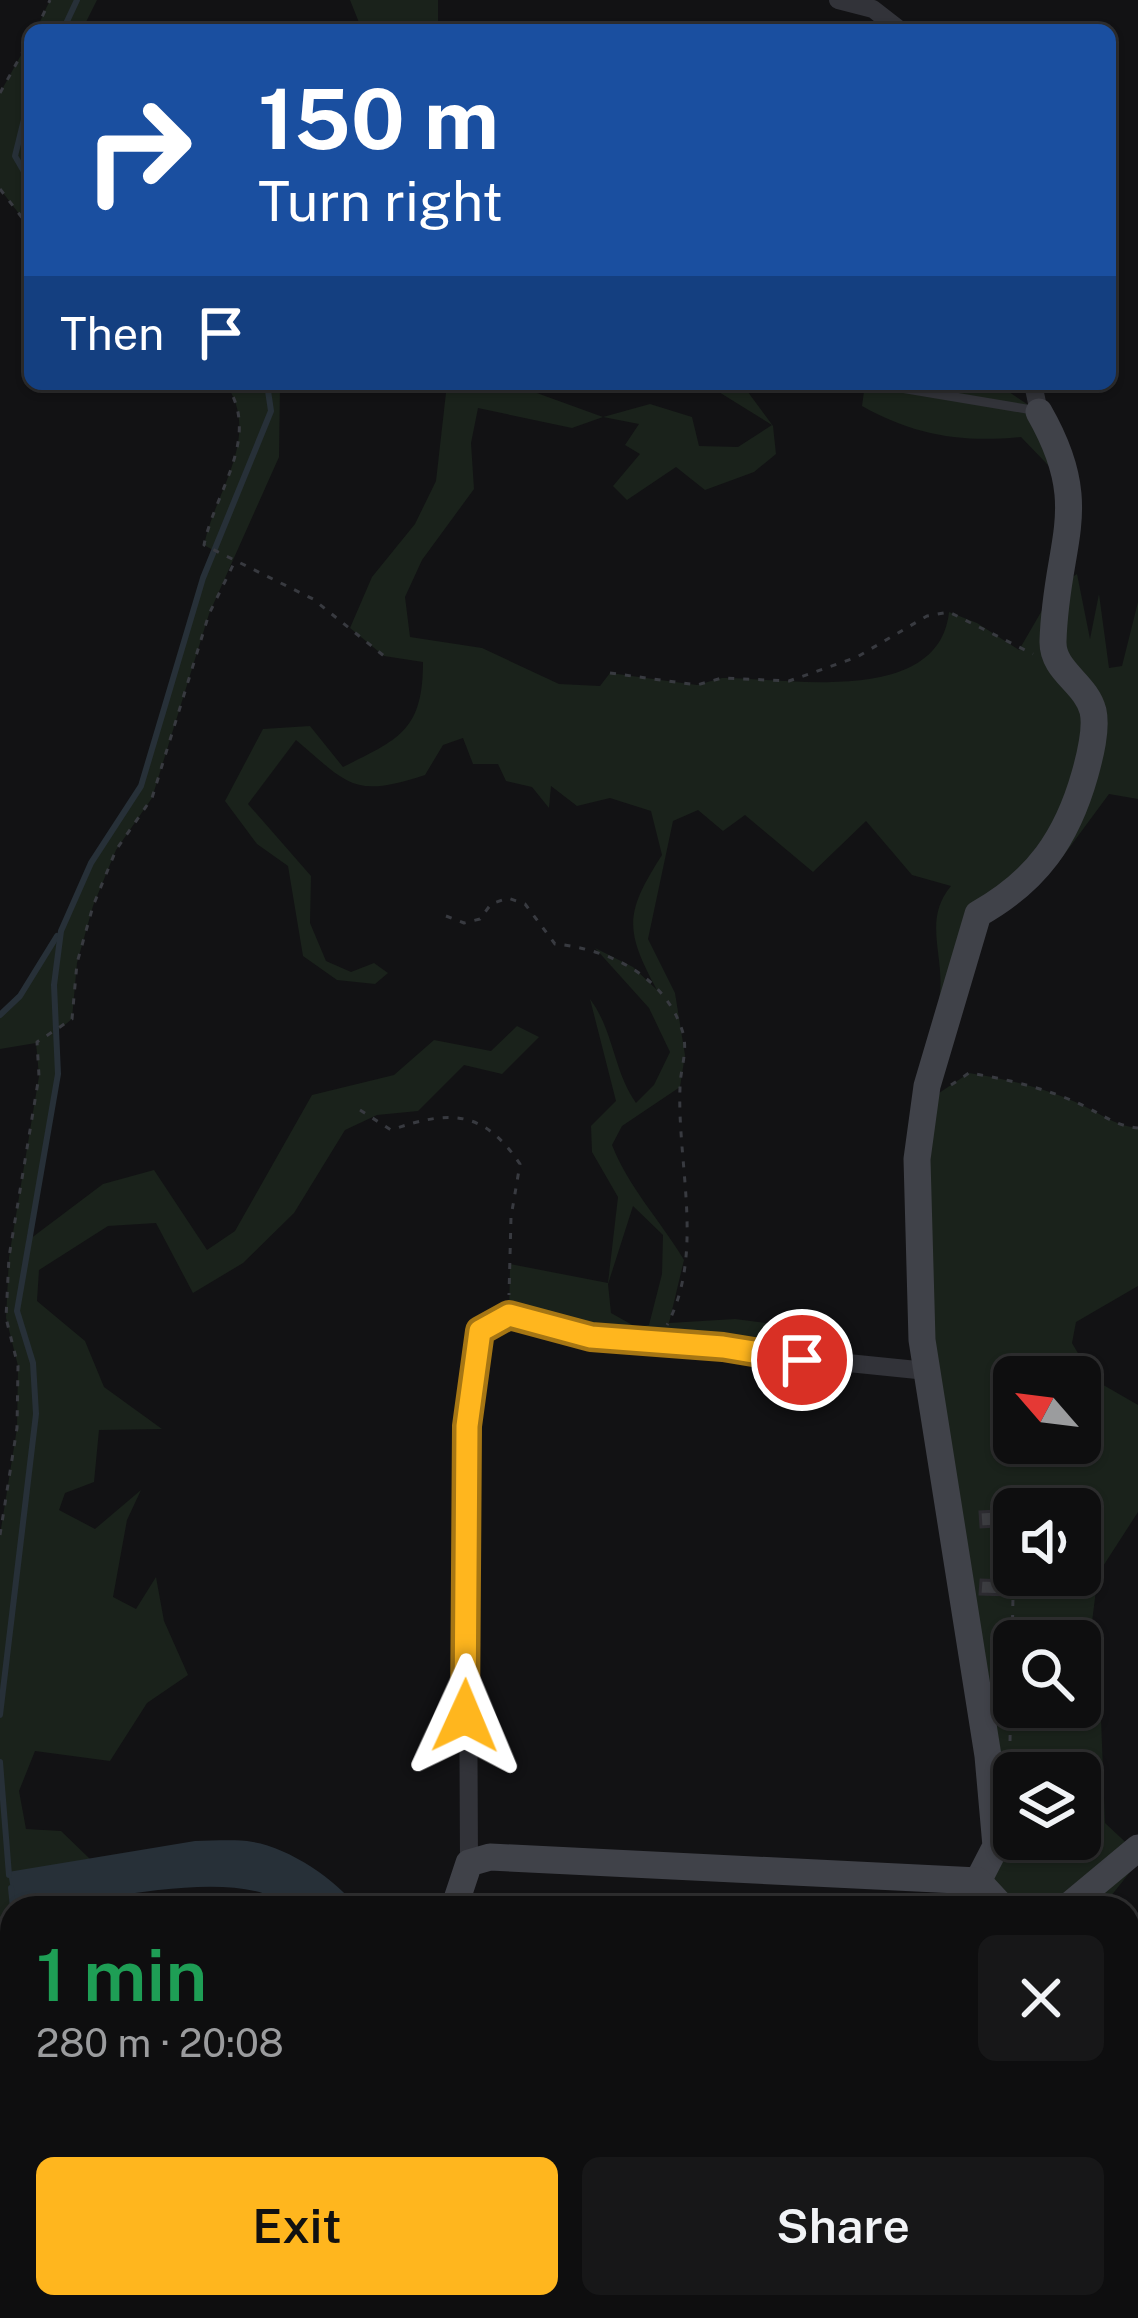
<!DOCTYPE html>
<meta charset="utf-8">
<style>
body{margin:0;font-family:"Public Sans",sans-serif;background:#171718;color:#f1f3f6;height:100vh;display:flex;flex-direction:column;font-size:45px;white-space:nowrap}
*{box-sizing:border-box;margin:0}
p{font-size:39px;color:#9b9c9e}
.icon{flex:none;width:66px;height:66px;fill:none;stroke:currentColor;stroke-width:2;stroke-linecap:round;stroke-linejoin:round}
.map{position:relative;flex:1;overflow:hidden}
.panel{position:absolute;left:0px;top:1896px;width:1140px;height:423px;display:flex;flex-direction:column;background:#0e0e0f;border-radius:36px 36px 0 0;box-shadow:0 3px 9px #0004,0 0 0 3px #2e2e2f}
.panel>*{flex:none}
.hud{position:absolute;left:24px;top:24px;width:1092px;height:366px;border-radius:18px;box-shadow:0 3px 9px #0004,0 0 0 3px #2e2e2f;background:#1a4fa0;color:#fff;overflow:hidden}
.needle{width:78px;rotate:298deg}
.fabs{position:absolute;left:993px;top:1356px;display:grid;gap:24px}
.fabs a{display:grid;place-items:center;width:108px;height:108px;border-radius:18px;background:#0e0e0f;box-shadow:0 3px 9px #0004,0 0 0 3px #2e2e2f;font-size:60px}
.pin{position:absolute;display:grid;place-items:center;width:102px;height:102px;color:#fff;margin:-51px;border:6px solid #fff;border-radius:50%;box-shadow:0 3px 12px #0007}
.me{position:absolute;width:132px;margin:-66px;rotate:1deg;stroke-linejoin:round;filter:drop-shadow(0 0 9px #0008)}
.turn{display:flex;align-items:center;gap:42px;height:252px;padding:0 36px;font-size:54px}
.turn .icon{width:156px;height:156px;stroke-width:2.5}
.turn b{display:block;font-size:84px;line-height:102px}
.then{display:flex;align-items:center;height:114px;padding:0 36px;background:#0003;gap:24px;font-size:45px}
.round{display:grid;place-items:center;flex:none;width:126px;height:126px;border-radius:18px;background:#171718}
.head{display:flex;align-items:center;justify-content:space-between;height:204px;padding:0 36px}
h1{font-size:72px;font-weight:600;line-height:90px;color:#1e9e55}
.button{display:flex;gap:24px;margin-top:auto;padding:24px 36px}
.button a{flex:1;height:138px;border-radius:18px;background:#ffb61e;color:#111;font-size:48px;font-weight:600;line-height:138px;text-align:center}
.button a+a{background:#171718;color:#f1f3f6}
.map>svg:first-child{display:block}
.green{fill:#1a221b;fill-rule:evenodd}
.water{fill:#273038}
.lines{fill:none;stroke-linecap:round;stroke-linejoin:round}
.stream{stroke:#273038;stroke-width:6}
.building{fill:#3c3d41;stroke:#2c2b30;stroke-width:3}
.path{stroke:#383a40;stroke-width:3;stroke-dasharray:6 9;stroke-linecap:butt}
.lane{stroke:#323339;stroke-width:9}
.street{stroke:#323339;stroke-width:18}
.secondary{stroke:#404249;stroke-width:27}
.route-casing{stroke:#a67614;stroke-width:30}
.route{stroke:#ffb61e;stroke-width:21}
</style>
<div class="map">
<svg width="1138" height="2318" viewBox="0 0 1138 2318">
<rect width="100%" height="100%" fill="#121214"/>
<g class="green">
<path d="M50,0h47l-15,30h-46z"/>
<path d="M350,0h88v30h-76z"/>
<path d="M30,39l-5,109 5,80 -30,-39v-96z"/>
<path d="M226,384h54l-1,73 -70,157 -57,184 -36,52 -23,56 -16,57 -5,56 -16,13 2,42 -32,168 77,-58 51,-14 53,80 28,-19 77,-136 82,-20 40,-35 57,11 26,-25 22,11 -37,37 -38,-9 -46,46 -41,4 -32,15 -51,83 -51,50 -50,30 -37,-70 -48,3 -69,44 -2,31 48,40 19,46 58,42 -63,1 -5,52 -29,11 -6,17 36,19 46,-39 -14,30 -14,77 23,12 20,-32 8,44 24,54 -41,28 -37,58 -75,-10 -16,40 7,38 35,2 29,28 -81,14 5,35 -2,183 -12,-146v-410l17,-107 1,-62 -12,-48 3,-61 30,-181 -3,-33 -36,6v-34l20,-19 41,-65 30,-68 50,-77 72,-236 -9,-5c11,-54 58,-108 22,-161z"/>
<path d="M447,384h65l91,33 47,-13 42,13 7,29 39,1 34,-22 -66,-41h36l31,42 3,28 -22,18 -49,18 -29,-23 -49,33 -14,-14 27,-32 -15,-9 14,-21 -36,-7 -31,11 -94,-20 -7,35 3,46 -52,71 -17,37 5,40 72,11 77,36 41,2 10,-13 87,12 25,-7c65,0 217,29 227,-66l28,11 42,27 36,-62 22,-14 13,65 9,-45 10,74 13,-2 16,-64v197l-29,-5 -51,69 -80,51 -51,171c-4,-46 8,-52 13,-92 4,-39 -17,-74 11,-107l-39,-11 -46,-54 -53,51 -68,-57 -22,16 -25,-21 -25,11 -25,118 27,54 10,62 -5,32 -58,39 -10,19c17,43 48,75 72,115l-15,63 66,-4 80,10 -13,31 -153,-18 -140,-27 1,-51 98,19 10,-86 -26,-45 -1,-26 25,-25 -26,-102c24,32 23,71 46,104l18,-18 16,-33 -21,-44 -54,-60 38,19 24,23c-33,-61 -32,-77 5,-135l-11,-44 -41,-13 -33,8 -26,-20 -2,22 -17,-21 -26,-6 -8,-17h-25l-10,-26 -20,7 -18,30c-71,23 -75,11 -129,-35l-48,64 63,72 -1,47 16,38 25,11 23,-9 14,10 -13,11 -38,-4 -34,-24 -15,-90 -31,-22 -32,-43 38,-72 47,-3 33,41c56,-28 80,-36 80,-105l-39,-6 -34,-28 22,-51 43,-53 21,-43zM633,1206l30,29 -1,39 -13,51 -13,2 -25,-14 -3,-29z"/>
<path d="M865,384h132l42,28 33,78 -51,-53c-59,6 -108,-2 -159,-31z"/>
<path d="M969,1073c38,6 80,16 115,33 19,9 32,20 54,22v158l-62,36 -4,21 21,36 45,26v107l-40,62 -9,72 11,46 5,131 30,28 3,11 -31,39 2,7h-106l-25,-27 18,-35 -78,-613 21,-140zM1014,1377h66v66h-66zM1014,1509h66v66h-66zM1014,1641h66v66h-66zM1014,1773h66v66h-66z"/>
<path d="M12,2168v139h103l2,11h-110z"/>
</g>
<g class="water">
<path d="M195,1841c18,0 40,-2 58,1 34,5 85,38 104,66h-66c-55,-48 -207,0 -277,0l-6,-36z"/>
<path d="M1128,2268l10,4v38l-32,8h-111l4,-11h129z"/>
<path d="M336,2307h495l-3,11h-501z"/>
</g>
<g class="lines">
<g class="stream">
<path d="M63,30l14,-30"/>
<path d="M30,95l-15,61 15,26"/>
<path d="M0,1015l20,-19 37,-60"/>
<path d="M0,1715l36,-301 -3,-51 -16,-52 41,-237 -4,-89 7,-54 30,-68 50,-77 62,-208 68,-167 -4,-27"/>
<path d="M0,1762l9,113"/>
<path d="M11,1888l2,20"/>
</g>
</g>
<g class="building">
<path d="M1014,1510v15l-33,2 -1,-15z"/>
<path d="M981,1580l27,1v14l-28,-1z"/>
</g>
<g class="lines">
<g class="path">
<path d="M36,30l14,-30"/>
<path d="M0,93l30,-54"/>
<path d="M0,189l30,39"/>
<path d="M226,384c36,53 -11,107 -22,161l109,54 71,57"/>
<path d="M610,673l87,12 25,-7 67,3 68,-24 70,-41 22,-4 84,42"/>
<path d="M446,916l18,7 16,-4 11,-15 17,-6 17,6 30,40c54,5 111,32 128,89 5,19 -3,37 -3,55 -3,76 25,166 -13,237"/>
<path d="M951,1085l18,-12c38,6 80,16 115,33 19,9 32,20 54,22"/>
<path d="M360,1110l31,20c58,-20 92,-21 129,34l-9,53 -2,78"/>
<path d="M0,1535l17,-107 1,-62 -12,-48 3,-61 30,-181 -2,-34 35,-23 5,-56 16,-57 23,-56 36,-52 57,-184 27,-55"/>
<path d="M1010,1741l3,-144"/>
</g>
<g class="lane">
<path d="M877,384l161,27"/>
<path d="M0,1945l12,146"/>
<path d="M7,2318l5,-150"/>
</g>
<g class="street">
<path d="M838,0l35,9 27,21"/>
<path d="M1033,384l6,28"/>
<path d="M469,1863l-2,-437 13,-95 29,-16 82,22 336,34"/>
<path d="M878,2318l5,-11"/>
</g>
<g class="secondary">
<path d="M978,1881l18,-35 -8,-90 -66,-416 -5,-181 10,-73 51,-172c59,-33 89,-76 107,-140 5,-18 12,-45 8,-63 -7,-28 -41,-40 -40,-70 3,-101 41,-133 -14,-229"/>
<path d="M454,1908l15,-45 21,-6 488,24 25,27"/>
<path d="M1066,1908l72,-60"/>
<path d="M219,2318l10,-11"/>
</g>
</g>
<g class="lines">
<g class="route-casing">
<path id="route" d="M465,1716l2,-290 13,-95 29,-16 82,22 132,10 79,13"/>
</g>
<use href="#route" class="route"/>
</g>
</svg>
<div class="fabs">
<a><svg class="needle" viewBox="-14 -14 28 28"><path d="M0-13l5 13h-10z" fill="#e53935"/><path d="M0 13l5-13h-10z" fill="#9b9c9e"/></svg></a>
<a><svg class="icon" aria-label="sound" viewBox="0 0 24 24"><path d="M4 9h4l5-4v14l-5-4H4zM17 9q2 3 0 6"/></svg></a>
<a><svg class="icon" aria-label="search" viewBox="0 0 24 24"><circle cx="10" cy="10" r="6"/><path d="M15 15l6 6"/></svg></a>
<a><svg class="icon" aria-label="layers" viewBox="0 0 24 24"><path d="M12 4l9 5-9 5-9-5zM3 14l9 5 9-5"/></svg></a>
</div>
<div class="pin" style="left:802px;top:1360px;background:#d93025"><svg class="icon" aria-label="arrive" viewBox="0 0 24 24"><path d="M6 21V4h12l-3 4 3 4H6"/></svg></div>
<svg class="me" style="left:465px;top:1716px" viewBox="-20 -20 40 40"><path d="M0-17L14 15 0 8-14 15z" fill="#ffb61e" stroke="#fff" stroke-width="4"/></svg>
<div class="hud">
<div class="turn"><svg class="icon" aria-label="right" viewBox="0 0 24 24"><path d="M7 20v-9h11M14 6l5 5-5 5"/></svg><div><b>150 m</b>Turn right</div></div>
<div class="then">Then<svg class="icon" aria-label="arrive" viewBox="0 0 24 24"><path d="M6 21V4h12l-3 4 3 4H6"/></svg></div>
</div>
<section class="panel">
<div class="head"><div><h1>1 min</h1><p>280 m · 20:08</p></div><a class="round"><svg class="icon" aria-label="close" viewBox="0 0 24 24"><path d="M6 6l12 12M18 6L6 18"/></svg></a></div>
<div class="button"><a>Exit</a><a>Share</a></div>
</section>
</div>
